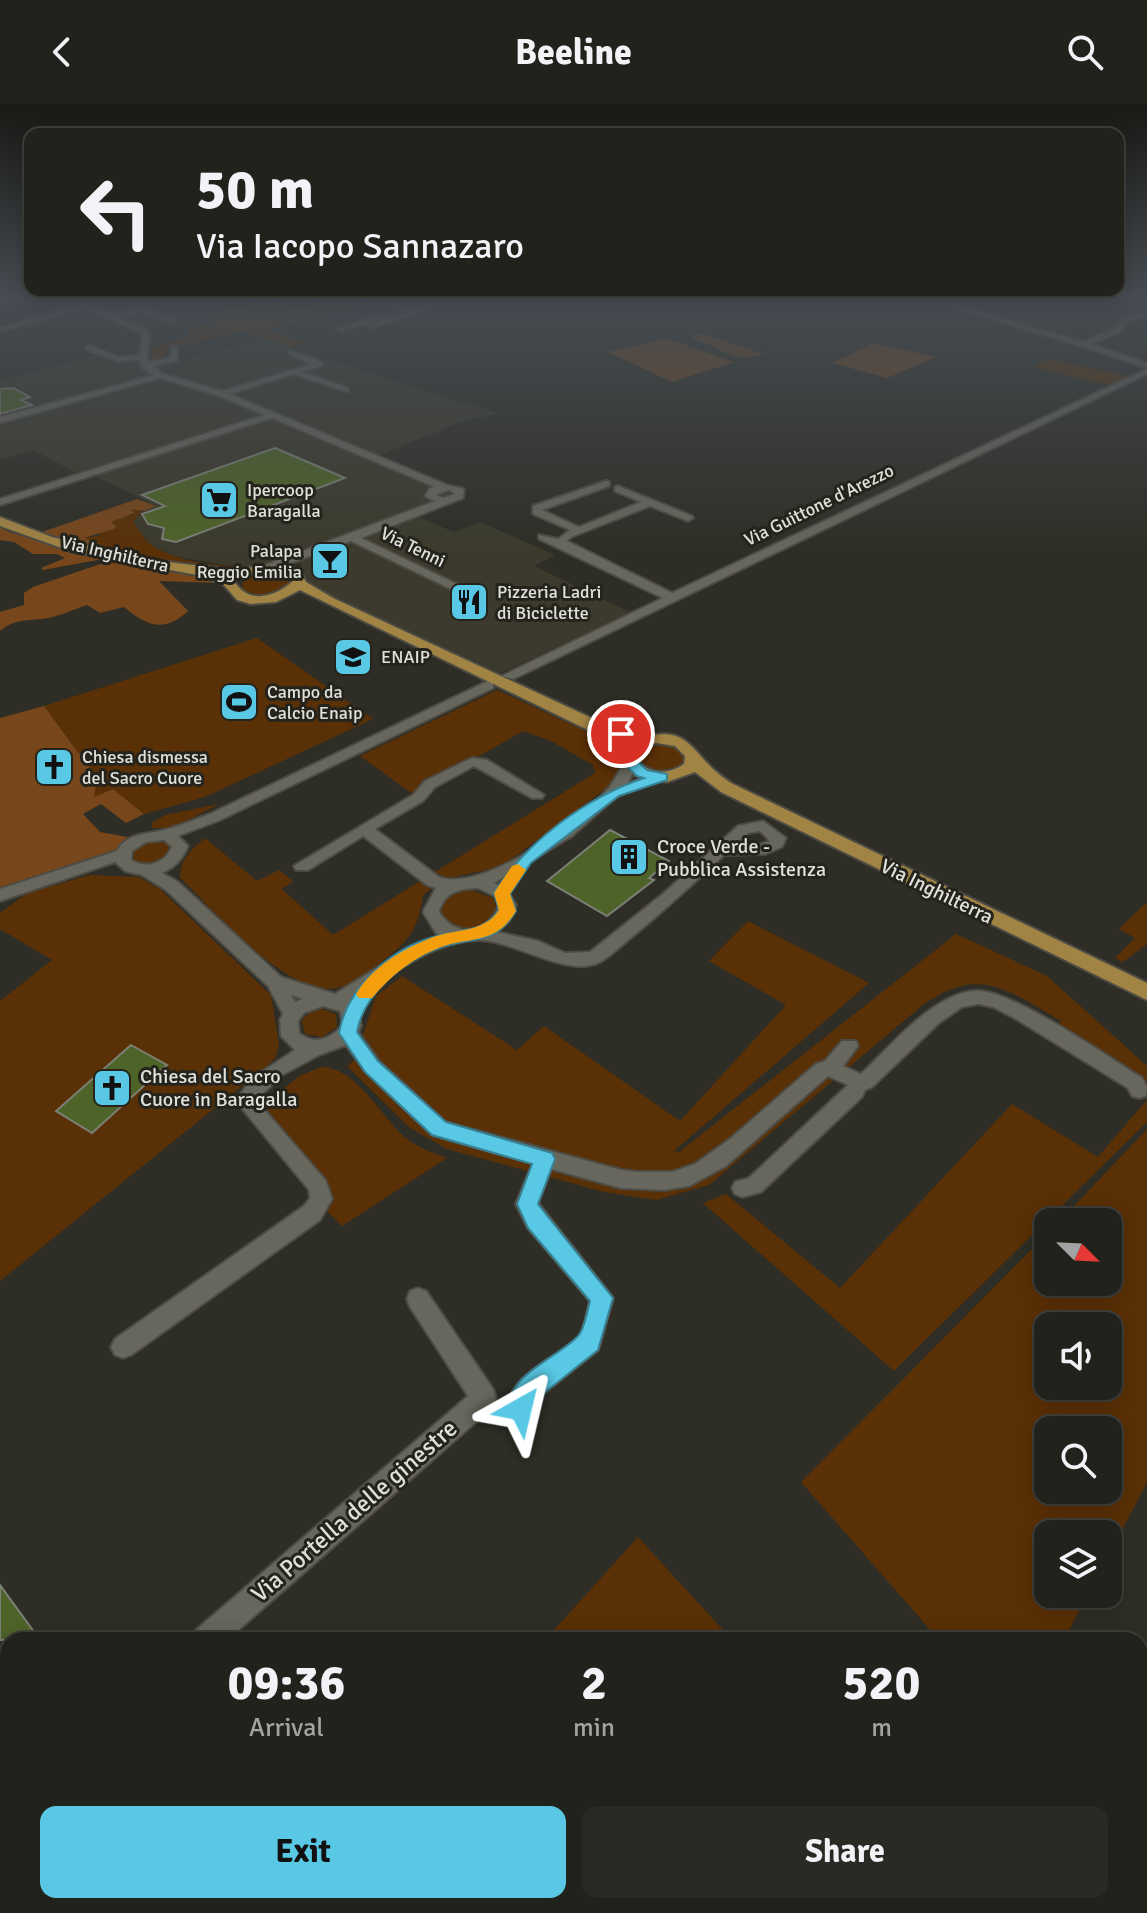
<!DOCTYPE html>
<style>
body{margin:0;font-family:Signika,sans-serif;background:#2a2a25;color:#f1f3f6;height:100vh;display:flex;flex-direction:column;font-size:30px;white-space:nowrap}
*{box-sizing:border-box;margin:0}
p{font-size:26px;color:#a2a4a3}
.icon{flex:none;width:44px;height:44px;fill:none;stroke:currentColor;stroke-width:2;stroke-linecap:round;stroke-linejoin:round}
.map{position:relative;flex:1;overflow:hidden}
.drawer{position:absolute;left:0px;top:1528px;width:1148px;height:282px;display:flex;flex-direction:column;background:#22221c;border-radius:24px 24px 0 0;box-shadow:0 4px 20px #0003,0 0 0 2px #3f3f3b}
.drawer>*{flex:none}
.hud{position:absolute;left:24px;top:24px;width:1100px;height:168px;border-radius:16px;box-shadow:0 4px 20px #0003,0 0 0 2px #3f3f3b;background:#22221c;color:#f1f3f6;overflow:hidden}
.needle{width:52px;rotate:114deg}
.fabs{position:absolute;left:1034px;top:1104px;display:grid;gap:16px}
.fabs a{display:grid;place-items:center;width:88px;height:88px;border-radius:16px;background:#22221c;box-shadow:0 4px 20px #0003,0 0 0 2px #3f3f3b;font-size:40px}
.pin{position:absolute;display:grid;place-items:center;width:68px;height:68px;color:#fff;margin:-34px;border:4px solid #fff;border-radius:50%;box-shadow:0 2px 8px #0007}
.me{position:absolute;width:88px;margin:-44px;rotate:37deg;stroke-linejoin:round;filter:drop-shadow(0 0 6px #0008)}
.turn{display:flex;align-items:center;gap:28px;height:168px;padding:0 40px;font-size:36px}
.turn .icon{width:104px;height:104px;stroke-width:2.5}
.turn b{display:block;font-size:56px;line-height:68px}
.eta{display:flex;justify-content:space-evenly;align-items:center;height:136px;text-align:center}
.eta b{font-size:48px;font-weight:700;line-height:56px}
.action{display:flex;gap:16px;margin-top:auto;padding:16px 40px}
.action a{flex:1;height:92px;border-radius:16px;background:#58c8e4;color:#111;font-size:32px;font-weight:700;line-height:92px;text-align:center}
.action a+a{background:#2a2a25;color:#f1f3f6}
header{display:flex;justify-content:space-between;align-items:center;height:104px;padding:0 40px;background:#22221c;font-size:36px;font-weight:700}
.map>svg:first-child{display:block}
.built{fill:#3b3a2c}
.green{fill:#5a3006;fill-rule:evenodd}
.forest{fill:#77461b}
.building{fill:#4e6328;stroke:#7b7f76;stroke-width:2}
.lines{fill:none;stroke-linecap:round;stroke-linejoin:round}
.minor-casing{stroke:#4c4b44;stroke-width:4}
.primary-casing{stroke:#4c4b44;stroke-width:4}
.minor{fill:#68675e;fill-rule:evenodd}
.primary{fill:#a18344;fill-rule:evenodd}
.route{fill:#58c8e4;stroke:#398294;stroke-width:2}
.slow{fill:#f59e0b}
.labels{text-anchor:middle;stroke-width:6;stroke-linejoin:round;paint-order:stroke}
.far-poi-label{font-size:18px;fill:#e1e1dc;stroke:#25241c;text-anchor:start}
.far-street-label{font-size:18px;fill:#e1e1dc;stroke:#25241c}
.poi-label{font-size:20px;fill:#e1e1dc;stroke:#25241c;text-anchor:start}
.street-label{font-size:20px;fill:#e1e1dc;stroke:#25241c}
.near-street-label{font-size:24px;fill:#e1e1dc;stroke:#25241c}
</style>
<header><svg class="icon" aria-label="back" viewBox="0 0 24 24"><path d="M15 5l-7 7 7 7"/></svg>Beeline<svg class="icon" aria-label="search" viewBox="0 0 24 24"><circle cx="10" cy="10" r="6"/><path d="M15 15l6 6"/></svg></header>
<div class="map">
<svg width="1147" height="1809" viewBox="0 0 1147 1809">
<rect width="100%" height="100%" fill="#2e2e26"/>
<path class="built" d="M262,234l238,76 -34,6 -89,36 87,35 -2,8 -44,18 36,15 26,-10 75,33 -21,11 96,46 -129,61 -188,-84 -13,-20 1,-6 -60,5 -68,-12 -22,-11 -19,-23 6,-8 18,-8 -68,-34 -9,2 -46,-24 -33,10v-80l106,-28 15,6 24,-2 7,12z"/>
<g class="green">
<path d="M263,195l36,8 27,-8 51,2 -111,29 39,12 -14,5 -46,-16 -79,18v10l-14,4 -1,-16 37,-10 -1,-7 28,-8 -11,-6z"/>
<path d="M1048,255l80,17 -19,9 -75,-18z"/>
<path d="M133,404l9,3 -9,11c7,7 11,19 20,24 30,19 79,22 113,19l-52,6 -89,-15 -28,-7 -7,-8 -9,-3 17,-2 12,-14 24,-8 -5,-4z"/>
<path d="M262,468l22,1 8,10c-16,10 -33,18 -50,6l1,-8z"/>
<path d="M257,534l116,81 -168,78 -61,17 -31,-25 -20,9 -20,-53 -29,-39z"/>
<path d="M497,586l104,48 14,11 6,21 -13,17 -107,80 -57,12 -21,16c-6,39 -14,45 -44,69 -11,9 -28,22 -43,24 -48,10 -122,-78 -156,-110 0,-19 11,-28 25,-40l52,43 22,-11 14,11 -11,8 51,46 262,-162 -2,-8 -42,-24 -28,-10 -93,53 -12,14 -58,-42z"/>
<path d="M655,639l24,4 8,9 -3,9 -27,7 -18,-10 -1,-9z"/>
<path d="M219,700l-46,24h-21v-5l13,-8z"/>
<path d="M159,736l13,7c-8,20 -24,20 -42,13v-8l16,-11z"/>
<path d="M90,771l49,2 21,12 111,106 8,49 -3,13 -9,9 -267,215v-280l52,-41 -52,-31v-16l27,-20z"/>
<path d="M468,785l26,9 3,13c-14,20 -29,21 -51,13 -14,-22 0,-32 22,-35z"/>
<path d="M1147,798v42l-24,18 -8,-4 20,-20 -16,-9z"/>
<path d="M748,817l121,62 -195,168 5,1 277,-218 91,42 100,90v30l-12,-13 -83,-51 9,-11c-56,-33 -85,-57 -143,-12l-209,176 -53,15 -52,-8 -157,-43 -37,-21 -63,-62 24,-20 -8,-11 13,-39 26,-20 115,74 27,-24 136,95 106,-116 -77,-44z"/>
<path d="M322,905l14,5 1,13 -15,10 -17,-3 -3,-14 8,-8z"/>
<path d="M321,963c36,0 60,51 86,72 12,9 26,14 40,19l-105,68 -16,-16 5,-11 -1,-10 -68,-82 37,-31z"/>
<path d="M1147,996v22l-253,249 -191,-168 23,-9 114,94 172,-184 86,53z"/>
<path d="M1147,1025v353l-39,75v-23h-60v60h40l-24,46h-125l-138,-158 247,-249v49h60v-60h-49zM1048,1222h60v60h-60zM1048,1326h60v60h-60z"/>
<path d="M638,1433l94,103h-187z"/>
<path d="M296,1802h277l5,7h-288z"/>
<path d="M617,1802h274l-4,7h-265z"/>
</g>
<g class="forest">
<path d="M703,230l61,20c-20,7 -34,2 -49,-7 -9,-5 -16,-3 -24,-11z"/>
<path d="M665,234l69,24 -62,20 -64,-30z"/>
<path d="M873,239l63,14 -49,21 -55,-15z"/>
<path d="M137,395l19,7 -11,5 -15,-2 5,4 -24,9 5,4 -2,3 -30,9 19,7 -6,4 -55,-17z"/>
<path d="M0,423l9,5 94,27 -60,11 -2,-2 24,-10 -8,-4h-24l-19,-12 -14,-2z"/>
<path d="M109,457l88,13 20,9 -58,-2 29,30c-25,23 -42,14 -64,-4l-24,6 -13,-8c-14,5 -30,12 -44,14 -18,2 -28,0 -43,12v-19l24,-7v-12l9,-6z"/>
<path d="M44,602l53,72 -3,19 19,-8 31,25 -18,9 -25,-19 -18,10 17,18 28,5 -16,17 -112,38v-174z"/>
</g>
<g class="building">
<path d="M13,284l17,9 -9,3 11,5 -32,9v-25z"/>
<path d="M275,344l70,30 -169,64 -14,-3 2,-11 -16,-4 -6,-10 23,-8 -23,-11z"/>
<path d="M610,726l59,31 -20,17 5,2 -47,36 -60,-35z"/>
<path d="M131,941l36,20 -75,68 -36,-22z"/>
<path d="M0,1481l40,55h-40z"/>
</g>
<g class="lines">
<g class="minor-casing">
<g id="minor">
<path d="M38,195l-3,2 -35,4v-4z"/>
<path d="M99,195h12l-21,7 22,9 29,-7 34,11 -3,4 -31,-11 -23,6 27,10 5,8 -3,23 3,3 20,-4 2,-11h6l-1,14 -23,5 9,8 59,17 90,-27 -23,-10v-4l33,12v4l-20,6 46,16v4l-54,-18 -64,20 217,91 17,4 -1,9 -102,40 100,48v4h-8l-102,-49 -80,29h-8v-4l172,-65 -10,-5 5,-8 5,-1 -163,-69 -272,87v-6l264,-84 -45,-19 -59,-18 -160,45v-6l154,-42 -12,-7 -3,-8 -22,1 -32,-12 3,-4 30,12 22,-2 2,-19 -3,-4 -56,-24 -83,24v-4zM449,386l6,4 -12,4 -7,-3z"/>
<path d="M374,195h10l24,10 52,-9 -45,11v3l-44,14 -3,-4 38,-11z"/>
<path d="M923,195h12l148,43 32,-14 6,-9 26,-8v4l-20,7 -6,10 -31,12 57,19v5l-82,-27z"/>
<path d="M381,211l2,3 -42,13 -4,-2z"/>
<path d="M1147,265v5l-634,305 -11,-3 161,-78 -124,-59v-4l19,4 12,-9 -37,-16v-8l73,-25 3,1v4l-67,24 37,17 62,-25 -26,-11v-4l3,-1 74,30 1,2 -5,3 -38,-15 -79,31 -4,4 105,52z"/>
<path d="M488,577l5,1v6l-273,132 -42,16 10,10c-6,14 -13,21 -26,27l16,9 103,95 54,17 66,-41 41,-17 -6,-3 -13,-21 13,-24 -9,-3 -64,-49 -55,34h-12l-2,-4 119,-71 12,-14 47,-23 15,2 57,35 -2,3h-10l-58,-32 -39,21 -12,14 -48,28 64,48c43,16 137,-53 166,-85 9,-9 13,-20 20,-31l5,-1 7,4 -9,19 34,-10 7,4 -52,19 -45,40 -78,47 12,6 10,16 -7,16 -12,11 41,9 27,12 25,-1 74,-59 74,-67 25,-5 23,17 -4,9 -17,7 -41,1c-30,28 -59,55 -91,81 -10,8 -22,20 -33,26 -32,17 -87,-23 -124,-22 -45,2 -88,37 -124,61l5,6 4,19 -3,6 21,29 66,61 176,48 17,2h34l23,-8 35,-25 86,-75 9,-3 17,-20h14l2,5 -15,20 18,8c28,-26 55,-60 89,-76 8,-4 21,-8 30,-7 36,2 127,65 162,87l5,9 -1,9 -7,2 -7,-2 -4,-8 -112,-69 -23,-12 -15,-3 -16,3 -23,16 -67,64 -7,3 -3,7 -101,95 -19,5 -7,-3 -3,-6 3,-6 14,-4 99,-93 -20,-9 -102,90 -37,20 -25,4 -43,-2 -70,-19 -13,34 75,95 -15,52 -64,51 -4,17 -9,3 -9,-3c-16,-40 46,-58 67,-81 6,-8 8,-26 11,-36l-62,-73 -12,-24 17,-41 -101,-28 -67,-64 -19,-26 -27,10 -37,20 -26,25 70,81 6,18 -12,21 -189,135 -8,3 -8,-3 -4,-8 4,-8 189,-133 6,-8 -1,-8 -73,-89 15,-22 44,-29 -14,-14 -1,-16 3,-6 -15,-28 -102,-96 -24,-15 -17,-4 -10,-9 -115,39v-12l117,-38c11,-20 32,-16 51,-22 14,-4 28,-10 42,-15zM760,727l10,10 -12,4 -22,-1 12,-11zM164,736l8,7c-8,17 -25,22 -41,13l1,-9 14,-9zM478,784l17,8 4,9c-10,29 -43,34 -60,7 5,-20 20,-23 39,-24zM291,891l12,4 -8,3zM323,902l17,5 3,14c-13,14 -28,21 -44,8l-1,-12 6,-8z"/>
<path d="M418,1184l8,3 67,98 3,9 -3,9 -266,233h-35l4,-10 272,-234 -58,-89 -3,-8 3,-8z"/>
<path d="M8,1691v34l-8,3v-34z"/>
<path d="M1140,1735l7,3v37l-7,-3z"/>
<path d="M85,1802h32l3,7h-32z"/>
<path d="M991,1802h33l-3,7h-33z"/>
<path d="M1085,1802h36l3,7h-36z"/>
</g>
</g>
<g class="primary-casing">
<path id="primary" d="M0,413l52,20 91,22 83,10 61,-4 13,5 6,12 27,16 265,123 30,22c66,-28 60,15 105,41l414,199v17l-426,-208 -26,-20 -28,10 -33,-7 -25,-32 -23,-14 -286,-139 -24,12 -25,2 -14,-4 -14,-16 -26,-9 -124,-23 -73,-26zM277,467l17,9c-12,12 -35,23 -51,11 -6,-4 -8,-10 -14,-14zM656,639l19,3 10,10 -1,8c-17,12 -35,10 -48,-5l2,-8z"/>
</g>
<use href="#minor" class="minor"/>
<use href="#primary" class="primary"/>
</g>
<linearGradient id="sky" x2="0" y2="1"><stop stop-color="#191915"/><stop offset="0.43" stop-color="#464c52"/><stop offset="1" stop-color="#464c52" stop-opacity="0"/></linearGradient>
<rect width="1147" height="449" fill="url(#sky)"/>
<path class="route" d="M621,626l30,6v6l-13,8 -2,10 11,10 20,4v6l-48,16 -88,67 -21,31 6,17c-21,34 -41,25 -75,36 -37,13 -77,46 -84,85l21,29 68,61 106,31 3,6 -17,45 75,94 -15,52 -64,51 -5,16 -8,4 -9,-4c-16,-38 45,-58 66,-81 7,-7 9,-25 12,-35l-62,-73 -11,-24 15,-40 -100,-29 -67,-63 -26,-39c8,-46 53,-86 98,-97 23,-6 48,-4 62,-26l-5,-17c33,-52 91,-95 150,-115l-7,-2 -16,-15 3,-13 9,-7 -17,-4v-6z"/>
<path class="slow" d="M518,760l8,6 -16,24 6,17c-21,34 -42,25 -75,36 -27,10 -51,29 -69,51h-13l-3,-4c16,-27 47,-45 75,-56 24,-10 52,-4 68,-28l-5,-17 18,-27z"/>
<defs>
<g id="supermarket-square" transform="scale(2)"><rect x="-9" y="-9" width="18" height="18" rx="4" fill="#58c8e4" stroke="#25241c"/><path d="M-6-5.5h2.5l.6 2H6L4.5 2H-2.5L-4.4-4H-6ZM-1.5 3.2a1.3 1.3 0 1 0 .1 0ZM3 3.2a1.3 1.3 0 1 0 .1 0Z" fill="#111"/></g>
<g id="bar-square" transform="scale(2)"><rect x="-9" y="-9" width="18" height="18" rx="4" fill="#58c8e4" stroke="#25241c"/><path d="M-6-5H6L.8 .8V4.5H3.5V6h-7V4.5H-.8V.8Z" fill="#111"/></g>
<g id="restaurant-square" transform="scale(2)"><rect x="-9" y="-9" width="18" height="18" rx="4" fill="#58c8e4" stroke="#25241c"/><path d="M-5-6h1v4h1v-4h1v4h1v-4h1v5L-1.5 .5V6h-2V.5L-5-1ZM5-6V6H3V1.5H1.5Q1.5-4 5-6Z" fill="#111"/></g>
<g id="school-square" transform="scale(2)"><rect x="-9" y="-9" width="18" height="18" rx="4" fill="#58c8e4" stroke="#25241c"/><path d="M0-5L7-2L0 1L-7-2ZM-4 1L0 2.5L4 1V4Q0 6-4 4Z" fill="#111"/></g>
<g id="stadium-square" transform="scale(2)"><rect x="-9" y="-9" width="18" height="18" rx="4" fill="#58c8e4" stroke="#25241c"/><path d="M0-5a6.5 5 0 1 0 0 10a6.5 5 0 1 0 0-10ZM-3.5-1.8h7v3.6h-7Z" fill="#111"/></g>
<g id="church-square" transform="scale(2)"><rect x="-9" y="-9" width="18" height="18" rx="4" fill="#58c8e4" stroke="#25241c"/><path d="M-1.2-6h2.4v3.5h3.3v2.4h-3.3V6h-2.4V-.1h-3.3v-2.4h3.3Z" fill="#111"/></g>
<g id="building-square" transform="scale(2)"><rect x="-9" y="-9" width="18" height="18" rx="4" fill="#58c8e4" stroke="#25241c"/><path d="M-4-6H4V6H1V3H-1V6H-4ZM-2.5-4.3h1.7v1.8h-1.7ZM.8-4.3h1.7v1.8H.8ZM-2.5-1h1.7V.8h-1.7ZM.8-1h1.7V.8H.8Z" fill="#111"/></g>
</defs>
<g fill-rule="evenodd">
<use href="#supermarket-square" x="219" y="396"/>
<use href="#bar-square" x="330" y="457"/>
<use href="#restaurant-square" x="469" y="498"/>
<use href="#school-square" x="353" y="553"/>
<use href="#stadium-square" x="239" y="598"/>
<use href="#church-square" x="54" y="663"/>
<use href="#building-square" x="629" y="753"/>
<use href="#church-square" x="112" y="984"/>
</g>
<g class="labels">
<g class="far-poi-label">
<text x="247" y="392">Ipercoop<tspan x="247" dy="21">Baragalla</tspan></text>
<text x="302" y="453" text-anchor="end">Palapa<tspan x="302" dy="21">Reggio Emilia</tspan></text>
<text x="497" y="494">Pizzeria Ladri<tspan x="497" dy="21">di Biciclette</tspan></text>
<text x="381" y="559">ENAIP</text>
<text x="267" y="594">Campo da<tspan x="267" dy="21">Calcio Enaip</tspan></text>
<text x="82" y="659">Chiesa dismessa<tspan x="82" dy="21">del Sacro Cuore</tspan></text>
</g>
<g class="far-street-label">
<text transform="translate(819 401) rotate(-26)" y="6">Via Guittone d'Arezzo</text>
<text transform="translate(413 443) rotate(26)" y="6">Via Tenni</text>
<text transform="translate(115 450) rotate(13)" y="6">Via Inghilterra</text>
</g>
<g class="poi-label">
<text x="657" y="749">Croce Verde -<tspan x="657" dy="23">Pubblica Assistenza</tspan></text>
<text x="140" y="979">Chiesa del Sacro<tspan x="140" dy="23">Cuore in Baragalla</tspan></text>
</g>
<g class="street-label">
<text transform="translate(937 787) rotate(26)" y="7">Via Inghilterra</text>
</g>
<g class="near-street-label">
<text transform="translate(354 1407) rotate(-41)" y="8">Via Portella delle ginestre</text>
</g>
</g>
</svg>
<div class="fabs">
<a><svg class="needle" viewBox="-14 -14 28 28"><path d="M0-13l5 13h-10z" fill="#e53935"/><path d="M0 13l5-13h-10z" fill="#a2a4a3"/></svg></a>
<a><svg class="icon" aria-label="sound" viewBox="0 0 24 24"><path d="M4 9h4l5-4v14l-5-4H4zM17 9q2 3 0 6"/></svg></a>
<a><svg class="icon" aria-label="search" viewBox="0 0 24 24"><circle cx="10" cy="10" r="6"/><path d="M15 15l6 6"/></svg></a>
<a><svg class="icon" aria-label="layers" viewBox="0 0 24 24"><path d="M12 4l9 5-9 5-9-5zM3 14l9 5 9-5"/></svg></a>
</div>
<div class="pin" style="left:621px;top:630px;background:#d93025"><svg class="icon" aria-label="arrive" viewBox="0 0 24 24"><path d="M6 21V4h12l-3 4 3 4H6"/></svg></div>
<svg class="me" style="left:521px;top:1305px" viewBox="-20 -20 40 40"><path d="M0-17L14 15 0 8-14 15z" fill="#58c8e4" stroke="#fff" stroke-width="4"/></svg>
<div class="hud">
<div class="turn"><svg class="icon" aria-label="left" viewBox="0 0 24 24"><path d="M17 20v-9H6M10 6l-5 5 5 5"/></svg><div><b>50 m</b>Via Iacopo Sannazaro</div></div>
</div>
<section class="drawer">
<div class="eta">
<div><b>09:36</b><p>Arrival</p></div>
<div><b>2</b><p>min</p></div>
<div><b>520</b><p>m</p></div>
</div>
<div class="action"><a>Exit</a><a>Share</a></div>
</section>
</div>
